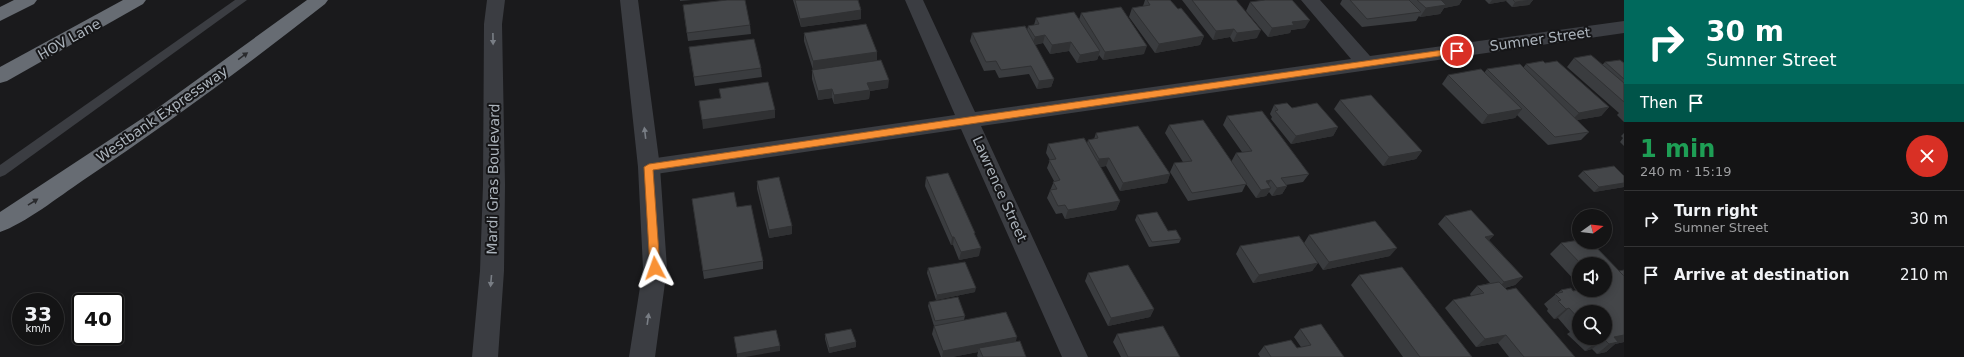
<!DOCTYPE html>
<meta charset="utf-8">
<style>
body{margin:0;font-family:"DejaVu Sans",sans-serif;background:#1d1d1e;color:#f1f3f6;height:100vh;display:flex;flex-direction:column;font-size:15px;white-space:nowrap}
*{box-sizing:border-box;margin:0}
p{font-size:13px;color:#9d9ea0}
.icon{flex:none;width:22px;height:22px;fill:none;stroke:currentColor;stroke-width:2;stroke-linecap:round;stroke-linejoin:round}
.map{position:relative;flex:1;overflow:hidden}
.panel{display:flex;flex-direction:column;background:#141415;width:340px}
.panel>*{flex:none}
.banner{background:#00695c;color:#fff;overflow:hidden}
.needle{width:26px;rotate:75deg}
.tools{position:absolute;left:1572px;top:209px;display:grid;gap:8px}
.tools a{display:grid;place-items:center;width:40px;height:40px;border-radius:50%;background:#141415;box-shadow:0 2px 10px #0003,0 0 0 1px #333334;font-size:20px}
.speed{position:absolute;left:12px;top:293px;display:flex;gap:8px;font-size:20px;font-weight:700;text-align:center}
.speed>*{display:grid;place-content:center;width:52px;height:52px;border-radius:50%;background:#141415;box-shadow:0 2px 10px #0003,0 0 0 1px #333334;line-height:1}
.speed small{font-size:10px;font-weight:400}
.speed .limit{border:2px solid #111;border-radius:6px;background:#fff;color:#111}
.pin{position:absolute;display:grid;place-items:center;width:34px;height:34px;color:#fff;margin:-17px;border:2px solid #fff;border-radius:50%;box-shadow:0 1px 4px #0007}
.me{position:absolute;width:44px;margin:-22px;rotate:356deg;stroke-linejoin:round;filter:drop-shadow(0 0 3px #0008)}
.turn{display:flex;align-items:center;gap:14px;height:84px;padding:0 16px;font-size:18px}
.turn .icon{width:52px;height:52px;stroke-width:2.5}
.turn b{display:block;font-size:28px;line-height:34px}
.then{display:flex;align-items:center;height:38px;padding:0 16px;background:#0003;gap:8px;font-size:15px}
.round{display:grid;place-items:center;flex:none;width:42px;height:42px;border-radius:21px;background:#1d1d1e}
.overview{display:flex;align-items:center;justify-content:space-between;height:68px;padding:0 16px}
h1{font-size:24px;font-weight:600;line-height:30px;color:#1e9e55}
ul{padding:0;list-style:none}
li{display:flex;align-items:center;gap:12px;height:56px;padding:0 16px;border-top:1px solid #333334}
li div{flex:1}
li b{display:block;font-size:15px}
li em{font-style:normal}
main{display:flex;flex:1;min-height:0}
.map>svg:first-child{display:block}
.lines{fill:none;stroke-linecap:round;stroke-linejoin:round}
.service{fill:#3b3d42;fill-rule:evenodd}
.minor{fill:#3b3d42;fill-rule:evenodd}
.tertiary{fill:#3b3d42;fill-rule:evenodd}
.motorway{fill:#676c73;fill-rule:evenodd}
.wall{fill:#3a3c3f;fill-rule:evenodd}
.shaded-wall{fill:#303133}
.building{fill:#444649;stroke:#303133}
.oneway{fill:#797e85}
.oneway2{fill:#2a2b2e}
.route{fill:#f99135;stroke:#a25e22}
.labels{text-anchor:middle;stroke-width:4;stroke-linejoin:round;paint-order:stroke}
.street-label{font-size:14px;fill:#acb4bc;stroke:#151517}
</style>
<main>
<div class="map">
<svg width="1624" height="357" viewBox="0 0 1624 357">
<rect width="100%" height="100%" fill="#1a1a1c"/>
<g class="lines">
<path class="service" d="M235,0h12l-242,175 -5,2v-12z"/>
<path class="minor" d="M905,0h18l52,112 376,-53 -50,-59h19l50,56 254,-35v12l-643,93 107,231h-26l-101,-228 -312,46 -8,-2 -3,-6 3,-6 8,-2 306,-44z"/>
<g class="tertiary">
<path d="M487,0h18l-3,24 3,161 -1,86 -6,86h-26l8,-86 3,-86 1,-161z"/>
<path d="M620,0h18l22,167 7,101 -12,89h-26l14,-89 -5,-101z"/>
</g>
<g class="motorway">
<path d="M14,0h23l-3,4 -34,17v-14z"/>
<path d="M123,0h23l-3,4 -136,77 -7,2v-16z"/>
<path d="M307,0h21l-3,4c-79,62 -159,121 -243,177 -22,15 -58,43 -82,51v-20l155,-102z"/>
</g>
</g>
<g class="wall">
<path d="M680,0h12l-12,1z"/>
<path d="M793,0h65l3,10v9l-60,8z"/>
<path d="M1145,0h25l8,9 26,27 -4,9 -45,8 -26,-36 3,-9 11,-2z"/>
<path d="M1182,0h54l21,38 -24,4 -3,-5 -17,3z"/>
<path d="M1342,0h120l-3,5 -15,3 -4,6 -20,3 -1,-1 -3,5 -54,6 -22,-23z"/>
<path d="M1485,0h48l-4,5 -17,2 -6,-6 -17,3z"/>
<path d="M1250,2l55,26 -14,2 -1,3 -22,4 -22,-26z"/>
<path d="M1081,13l63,41 -41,6 -4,-5 -2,5 -20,3 -8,-12 -19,3 -7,-11 -8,2 19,34 -3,8 -14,2 -8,-15 -30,4 -4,-8 -11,1 -14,-30 2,-8 55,-3 1,-4 6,-1 2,-7 43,2z"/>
<path d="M684,14l66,11 1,9 -63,7z"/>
<path d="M804,33l73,19v8l-61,9 72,19 -18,3 -1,8 -35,5 -2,-6 -14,2 -6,-21v-9h1l-9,-29z"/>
<path d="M689,47l72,21 1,9 -67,9z"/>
<path d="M1574,58l28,7 3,-3 19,1v59l-7,-7 2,-2 -52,-46z"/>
<path d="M1526,64l83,43 -8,9 -24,4 12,12 -8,8 -33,5 -31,-30 -2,3 -33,6 -40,-40 6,-9 36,-2 3,-4 36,-1z"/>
<path d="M1340,100l82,51 -6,8 -33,7 -49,-57z"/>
<path d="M1274,105l18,3 46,19 -5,9 -42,8 -20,-25 1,-2 -2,-3z"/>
<path d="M1227,116l82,58 -6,8 -17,3 1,1 -5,8 -10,2 -3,-4 -3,4 -10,2 -10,-14 -4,8 -54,9 -18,-29 4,-9 9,-1 -18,-29 4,-8 62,37 5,-9 6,-1 -19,-27z"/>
<path d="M1096,133l74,41 -3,9 -47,8 -14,-25 -6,1 20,34 -4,9 -51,9 -3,-6 -6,1 -9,-16 7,-17 -7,-13 3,-8 -4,-7 2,-9 39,-1 1,-3 6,-1z"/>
<path d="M1624,133v13l-4,-4 3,-4 -2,-2z"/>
<path d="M1583,171l41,5v11l-30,5 -16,-16z"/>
<path d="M926,177l49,56v2l4,21 -20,4 -6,-15h-2l-26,-59z"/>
<path d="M757,181l35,53 -23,4 -12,-49z"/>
<path d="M692,199l45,8 26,54v8l-59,10z"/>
<path d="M1137,215l44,24 -2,4 -30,4 -14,-27z"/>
<path d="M1445,216l49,19 -5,5 34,37 -8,8 -10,3 70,69h-66l-11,-14 -22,4 -31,-39 8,-8 18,-4 -1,-2 7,-8 13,-3 -52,-59z"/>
<path d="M1309,235l81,21 -67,14 -6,-9 1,2 -6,8 -59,12 -17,-29 4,-8 64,-3z"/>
<path d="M1579,240v2h12l28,29 5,-1v72l-9,2 -9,8 -9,2 -5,-5 -7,2 -18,-17 3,-2 -12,-14 -4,1 -7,-8 1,-2 -4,-5 17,-14 10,-2 2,3 6,-1h26v-26h-26v21l-29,-31 11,-11zM1579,312h26v26h-26z"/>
<path d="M928,268l47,24 -39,8 -9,-27z"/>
<path d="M1088,273l66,36 -4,8 -42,9 -23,-45z"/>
<path d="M1359,275l113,82h-69l-52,-72z"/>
<path d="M929,302l36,14 -1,4 51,22 11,15h-48l-1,-1 1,-4 -26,5h-11l-9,-23 2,-8 17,-3 -17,3 -6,-20z"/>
<path d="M1300,329l44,28h-84l-2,-3 6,-8 33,2 4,-1 -7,-10z"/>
<path d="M825,334l31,8v5l-27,6 -4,-14z"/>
<path d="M1117,334l63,23h-59l-8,-15z"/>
</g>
<g class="shaded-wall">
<path d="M1441,0h21l-3,5 -15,3 -4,6 -20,3 6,-9z"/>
<path d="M1492,0h15l-1,1 -17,3z"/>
<path d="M1533,0l-4,5 -17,2 3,-5z"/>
<path d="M861,10v9l-60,8 -1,-8z"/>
<path d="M1310,20l-5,8 -14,2 -1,3 -22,4 4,-9 20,-6z"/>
<path d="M1234,29l-4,8 -17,3 3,-9z"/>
<path d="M1261,30l-4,8 -24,4 4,-9z"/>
<path d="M1045,35l-2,8 -11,2 3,-8z"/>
<path d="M1204,36l-4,9 -45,8 4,-9z"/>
<path d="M1071,42l-2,9 -19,3 2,-9z"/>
<path d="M1147,46l-3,8 -41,6 2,-8z"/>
<path d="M1100,51l-3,9 -20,3 3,-8z"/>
<path d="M877,52v8l-64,10v-9z"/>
<path d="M1054,79l-3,8 -14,2 2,-8z"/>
<path d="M889,80l-1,8 -18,3 -1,8 -35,5v-9l33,-12z"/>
<path d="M832,89v9l-14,2v-9z"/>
<path d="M1609,107l-8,9 -30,5 8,-8z"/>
<path d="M1522,109l-7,9 -33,6 6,-9z"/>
<path d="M775,110v8l-72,11 -1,-9z"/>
<path d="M1338,127l-5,9 -42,8 5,-8z"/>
<path d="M1422,151l-6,8 -33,7 6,-9z"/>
<path d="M1109,158l-3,8 -10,2 3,-9z"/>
<path d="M1170,174l-3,9 -47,8 3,-8z"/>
<path d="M1271,180l-5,8v-7z"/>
<path d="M1624,183v4l-30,5 5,-5z"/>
<path d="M1287,186l-5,8 -10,2 5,-8z"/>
<path d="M1271,188l-5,8 -10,2 5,-8z"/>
<path d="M1120,201l-4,9 -51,9 3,-9z"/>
<path d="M792,226v8l-23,4v-8z"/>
<path d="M1494,235l-8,8 -1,-6z"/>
<path d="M952,237h2l-1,8h-2z"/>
<path d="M981,248l-2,8 -20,4 2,-8z"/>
<path d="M1397,248l-7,8 -67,14 6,-8z"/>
<path d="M1318,263l-6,8 -59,12 6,-8z"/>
<path d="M1523,277l-8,8 -19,5 8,-8z"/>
<path d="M976,288l-1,4 -39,8 1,-5z"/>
<path d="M1569,308l-11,10 -4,1 12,-10z"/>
<path d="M1154,309l-4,8 -42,9 3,-8z"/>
<path d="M1506,335l-8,8 -22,4 9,-8z"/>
<path d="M1624,335v7l-9,2 -9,8 -9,2 12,-10 5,-7z"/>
<path d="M1017,337l-2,8 -36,3 -1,4 -26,5h-10l1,-6z"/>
<path d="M1604,339l-12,10 -7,2 13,-10z"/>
<path d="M856,342v5l-27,6v-5z"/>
<path d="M780,346v5l-35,6h-8v-3z"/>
</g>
<g class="building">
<path d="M727,0h18l5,25 -63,8 -4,-28z"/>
<path d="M795,0h63l3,10 -61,9z"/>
<path d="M1147,0h23l8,9 3,-1 23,28 -45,8 -27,-36 18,-3z"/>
<path d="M1192,0h44l25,30 -24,3 -3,-4 -18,2z"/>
<path d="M1265,0h27l18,20 -18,2 2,3 -22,3 -22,-26z"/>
<path d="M1350,0h59l12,12 -54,7z"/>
<path d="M1417,0h27h-3l5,5 -20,3z"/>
<path d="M1513,0h19l-17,2z"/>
<path d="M1121,7l26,39 -42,6 -24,-39z"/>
<path d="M1074,12l26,39 -20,4 -9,-13 -19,3 -7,-10 -10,2 -7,-11 11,-2 -3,-6z"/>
<path d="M866,24l11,28 -64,9 -9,-28z"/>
<path d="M1025,26l29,53 -15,2 -8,-15 -30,4 -5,-9 -10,1 -14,-29z"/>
<path d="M754,39l7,29 -67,9 -5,-30z"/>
<path d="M1591,55l33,28v19l-50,-44z"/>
<path d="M881,60l8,20 -22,3 3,7 -36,5 -2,-6 -14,2 -6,-21z"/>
<path d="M1620,60l4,3v16l-19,-17z"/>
<path d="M1543,61l2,2 12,-2 52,46 -30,6 -53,-49z"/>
<path d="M1520,64l69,68 -34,5 -68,-68z"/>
<path d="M1481,69l41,40 -34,6 -40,-40z"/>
<path d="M768,82l7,28 -73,10 -3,-19 22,-3 -2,-9z"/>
<path d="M1371,95l51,56 -33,6 -49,-57z"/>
<path d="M1287,103l5,5 25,-5 21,24 -42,9 -21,-25 3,-1 -4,-5z"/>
<path d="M1262,111l47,63 -28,4 6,8 -10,2 -6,-8 -5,1 5,7 -10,2 -25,-37 16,-2 -25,-35z"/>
<path d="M1203,120l44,64 -55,9 -18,-30 18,-2 -23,-36z"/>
<path d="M1138,126l32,48 -47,9 -14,-25 -10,1 -11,-19 10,-2 -2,-5z"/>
<path d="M1084,138l36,63 -52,9 -3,-5 -7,1 -8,-16 7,-1 -4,-7 7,-2 -11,-20 7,-1 -8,-15z"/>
<path d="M1614,166l10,10v7l-25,4 -16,-16z"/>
<path d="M948,173l27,60h-1l7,15 -20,4 -7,-15h-2l-26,-60z"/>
<path d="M779,177l13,49 -23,4 -12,-49z"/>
<path d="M734,192l3,15 14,-2 12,56 -60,10 -11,-72z"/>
<path d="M1471,210l23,25 -9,2 38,40 -19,5 -59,-66z"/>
<path d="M1157,212l11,19 8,-1 5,9 -29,3 -15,-27z"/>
<path d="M1375,221l22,27 -68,14 -20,-27z"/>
<path d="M1299,236l19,27 -59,12 -19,-29z"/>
<path d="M1579,240v2h12l33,34v59l-10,2 4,5 -9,2 -5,-5 -6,2 -4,-3h11v-26h-26v7l-10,-11 -3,1 -8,-8 3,-1 -6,-6 8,-2 -2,-2 10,-2 2,3 6,-1h26v-26h-24l-20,-21z"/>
<path d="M965,262l11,26 -39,7 -9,-27z"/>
<path d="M1128,265l26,44 -43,9 -23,-45z"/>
<path d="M1402,267l70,90h-52l-61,-82z"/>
<path d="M1624,270v6l-5,-5z"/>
<path d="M1499,282l8,8 9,-2 59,69h-51l-18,-22 -21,4 -32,-39 31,-7 -7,-7z"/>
<path d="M958,297l7,19 -30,5 -6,-19z"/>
<path d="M1006,312l11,25 -74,14 -9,-25z"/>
<path d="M1321,324l23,33h-73l-7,-11 27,-6 6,8 14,-3 -11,-16z"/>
<path d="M1163,326l17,31h-52l-11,-23z"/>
<path d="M851,329l5,13 -27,6 -4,-14z"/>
<path d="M776,330l4,16 -43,8 -3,-17z"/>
<path d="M1020,341l6,16h-43l-4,-9z"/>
</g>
<defs><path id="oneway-solid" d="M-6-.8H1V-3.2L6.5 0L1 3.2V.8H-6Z"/></defs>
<g class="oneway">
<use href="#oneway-solid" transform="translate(493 39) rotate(89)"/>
<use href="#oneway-solid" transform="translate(645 133) rotate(-97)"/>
<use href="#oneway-solid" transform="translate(491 281) rotate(95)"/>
<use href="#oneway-solid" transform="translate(648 319) rotate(-82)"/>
</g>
<g class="oneway2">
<use href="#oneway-solid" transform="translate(243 56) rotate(-36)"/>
<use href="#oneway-solid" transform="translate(33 202) rotate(-32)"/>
</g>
<path class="route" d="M1457,48l4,3 -1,2 -807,117 7,98 -5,4 -5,-4 -6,-101 5,-3 320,-47z"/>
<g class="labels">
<g class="street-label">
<text transform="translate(69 39) rotate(-29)" y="5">HOV Lane</text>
<text transform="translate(1540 39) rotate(-8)" y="5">Sumner Street</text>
<text transform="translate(162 114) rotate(-35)" y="5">Westbank Expressway</text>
<text transform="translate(493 179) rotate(-89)" y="5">Mardi Gras Boulevard</text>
<text transform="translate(1000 189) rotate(66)" y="5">Lawrence Street</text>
</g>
</g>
</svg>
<div class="tools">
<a><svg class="needle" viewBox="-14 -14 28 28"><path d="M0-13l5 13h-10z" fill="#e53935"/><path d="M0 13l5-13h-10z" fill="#9d9ea0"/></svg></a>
<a><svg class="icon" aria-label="sound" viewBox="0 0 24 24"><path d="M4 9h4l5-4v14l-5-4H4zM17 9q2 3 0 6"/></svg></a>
<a><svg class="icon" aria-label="search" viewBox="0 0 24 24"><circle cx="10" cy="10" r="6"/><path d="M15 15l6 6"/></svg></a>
</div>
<div class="speed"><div>33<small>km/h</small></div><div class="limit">40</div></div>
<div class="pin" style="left:1457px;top:51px;background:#d93025"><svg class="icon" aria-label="arrive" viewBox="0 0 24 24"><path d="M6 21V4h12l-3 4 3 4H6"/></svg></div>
<svg class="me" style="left:655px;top:268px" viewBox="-20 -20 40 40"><path d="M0-17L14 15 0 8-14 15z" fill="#f99135" stroke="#fff" stroke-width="4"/></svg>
</div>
<section class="panel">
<div class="banner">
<div class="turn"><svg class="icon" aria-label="right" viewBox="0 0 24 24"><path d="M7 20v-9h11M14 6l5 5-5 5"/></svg><div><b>30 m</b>Sumner Street</div></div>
<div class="then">Then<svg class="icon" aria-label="arrive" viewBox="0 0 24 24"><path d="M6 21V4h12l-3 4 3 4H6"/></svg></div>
</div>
<div class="overview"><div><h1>1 min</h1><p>240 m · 15:19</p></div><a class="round" style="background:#d93025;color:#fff"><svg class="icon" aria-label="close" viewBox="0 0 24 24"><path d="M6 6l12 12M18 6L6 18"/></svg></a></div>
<ul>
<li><svg class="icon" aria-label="right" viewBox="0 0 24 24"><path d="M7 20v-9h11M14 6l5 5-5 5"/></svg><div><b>Turn right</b><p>Sumner Street</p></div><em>30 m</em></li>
<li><svg class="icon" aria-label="arrive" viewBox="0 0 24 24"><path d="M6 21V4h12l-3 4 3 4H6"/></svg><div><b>Arrive at destination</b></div><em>210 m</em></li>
</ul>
</section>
</main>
